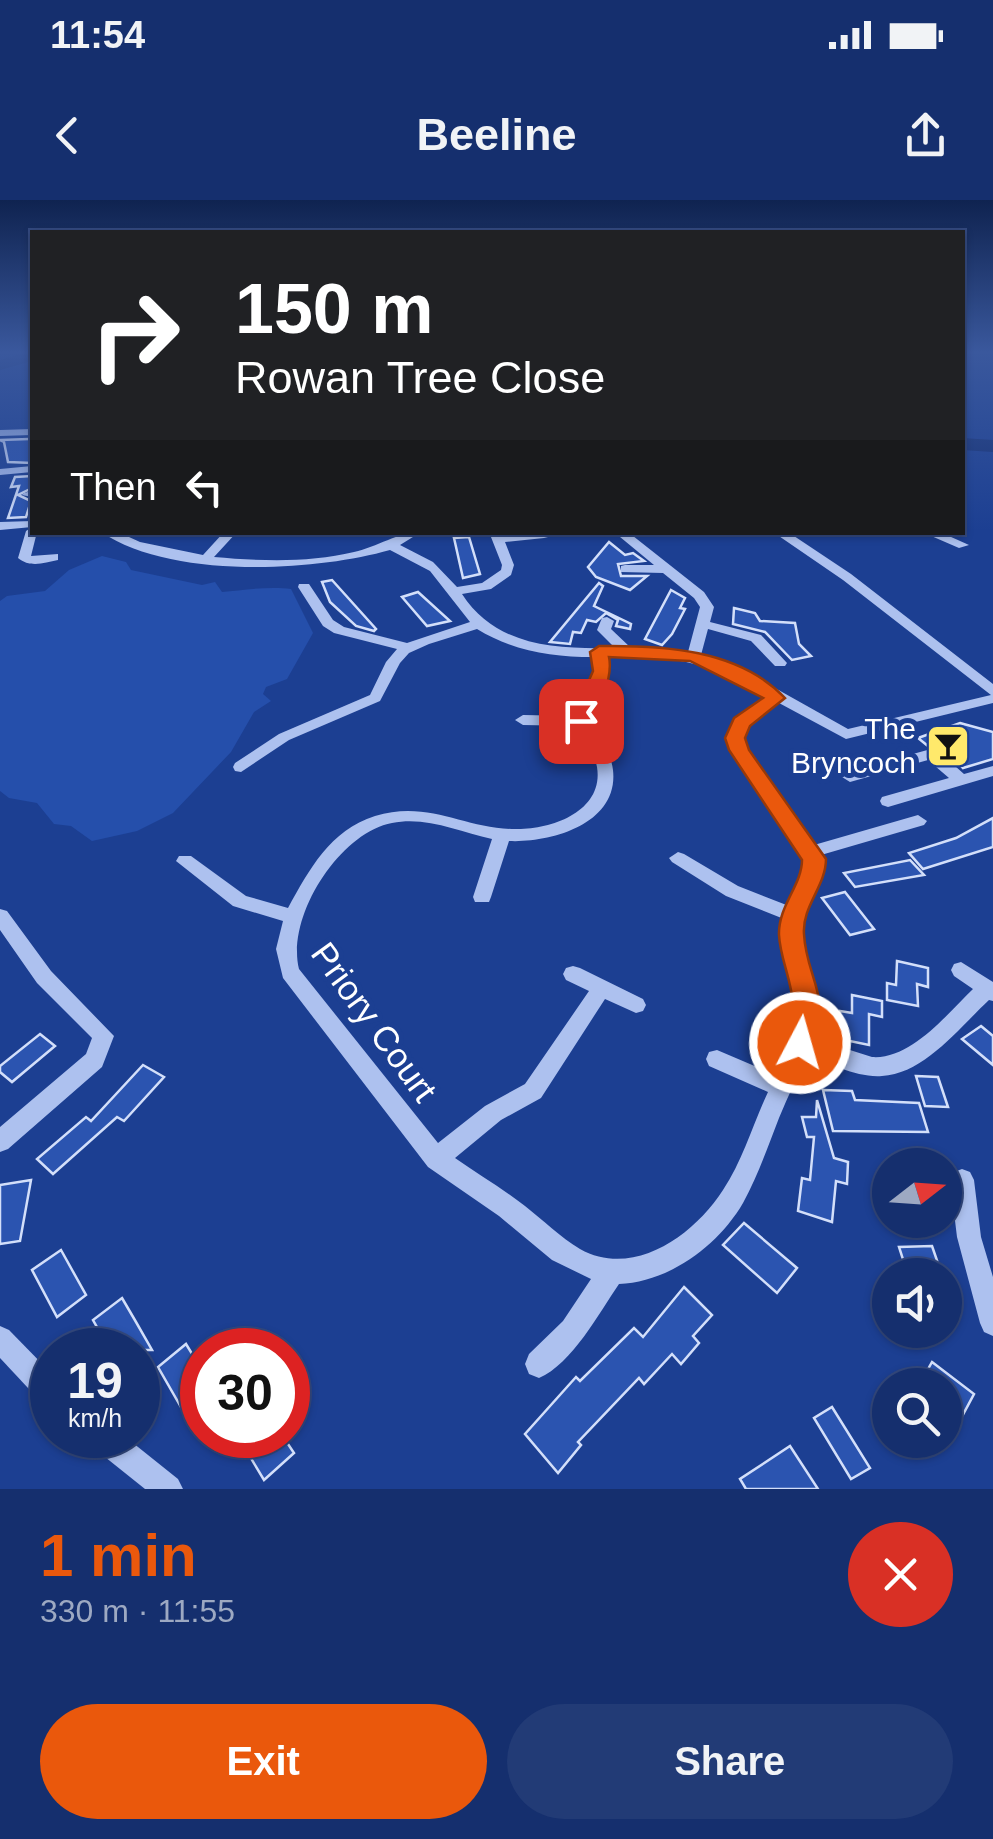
<!DOCTYPE html>
<meta charset="utf-8">
<style>
body{margin:0;font-family:Arial,sans-serif;background:#223b76;color:#f1f3f6;height:100vh;display:flex;flex-direction:column;font-size:38px;white-space:nowrap}
*{box-sizing:border-box;margin:0}
p{font-size:32px;color:#9da9c2}
.icon{flex:none;width:55px;height:55px;fill:none;stroke:currentColor;stroke-width:2;stroke-linecap:round;stroke-linejoin:round}
.map{position:relative;height:1289px;overflow:hidden}
.sheet{display:flex;flex-direction:column;background:#152f6e;flex:1}
.sheet>*{flex:none}
.banner{position:absolute;left:30px;top:30px;width:935px;height:305px;border-radius:0px;box-shadow:0 2px 8px #0004,0 0 0 2px #344a81;background:#202124;color:#fff;overflow:hidden}
.needle{width:65px;rotate:73deg}
.buttons{position:absolute;left:872px;top:948px;display:grid;gap:20px}
.buttons a{display:grid;place-items:center;width:90px;height:90px;border-radius:50%;background:#152f6e;box-shadow:0 2px 8px #0004,0 0 0 2px #344a81;font-size:50px}
.speed{position:absolute;left:30px;top:1128px;display:flex;gap:20px;font-size:50px;font-weight:700;text-align:center}
.speed>*{display:grid;place-content:center;width:130px;height:130px;border-radius:50%;background:#152f6e;box-shadow:0 2px 8px #0004,0 0 0 2px #344a81;line-height:1}
.speed small{font-size:25px;font-weight:400}
.speed .limit{border:15px solid #d22;background:#fff;color:#111}
.pin{position:absolute;display:grid;place-items:center;width:85px;height:85px;color:#fff;margin:-42px;border-radius:20px;box-shadow:0 5px 15px #0006}
.me{position:absolute;width:110px;margin:-55px;rotate:6deg;stroke-linejoin:round;filter:drop-shadow(0 0 8px #0008)}
.turn{display:flex;align-items:center;gap:35px;height:210px;padding:0 40px;font-size:45px}
.turn .icon{width:130px;height:130px;stroke-width:2.5}
.turn b{display:block;font-size:70px;line-height:85px}
.then{display:flex;align-items:center;height:95px;padding:0 40px;background:#0003;gap:20px;font-size:38px}
.round{display:grid;place-items:center;flex:none;width:105px;height:105px;border-radius:52px;background:#223b76}
.head{display:flex;align-items:center;justify-content:space-between;height:170px;padding:0 40px}
h1{font-size:60px;font-weight:800;line-height:75px;color:#ea580c}
.primary-button{display:flex;gap:20px;margin-top:auto;padding:20px 40px}
.primary-button a{flex:1;height:115px;border-radius:60px;background:#ea580c;color:#fff;font-size:40px;font-weight:800;line-height:115px;text-align:center}
.primary-button a+a{background:#223b76;color:#f1f3f6}
.status{display:flex;justify-content:space-between;align-items:center;height:70px;padding:0 50px;background:#152f6e;direction:ltr}
.status svg{height:28px;fill:currentColor}
header{display:flex;justify-content:space-between;align-items:center;height:130px;padding:0 40px;background:#152f6e;font-size:45px;font-weight:800}
.map>svg:first-child{display:block}
.green{fill:#254fab}
.lines{fill:none;stroke-linecap:round;stroke-linejoin:round}
.river{fill:#132e70;fill-rule:evenodd}
.building{fill:#2b54b0;stroke:#d3dffa;stroke-width:2.5}
.minor{fill:#adc1ef;fill-rule:evenodd}
.route{fill:#ea580c;stroke:#983908;stroke-width:2.5}
.labels{text-anchor:middle;stroke-width:10;stroke-linejoin:round;paint-order:stroke}
.poi-label{font-size:30px;fill:#fff;stroke:#1c3f92;text-anchor:end}
.near-street-label{font-size:35px;fill:#fff;stroke:#1c3f92}
</style>
<div class="status"><b>11:54</b><svg viewBox="0 0 49 12"><path d="M0 12V9h3v3zM5 12V6h3v6zM10 12V3h3v9zM15 12V0h3v12zM26 1h20v11H26zM47 4h2v5h-2z"/></svg></div>
<header><svg class="icon" aria-label="back" viewBox="0 0 24 24"><path d="M15 5l-7 7 7 7"/></svg>Beeline<svg class="icon" aria-label="share" viewBox="0 0 24 24"><path d="M12 15V3M7 8l5-5 5 5M5 13v7h14v-7"/></svg></header>
<div class="map">
<svg width="993" height="1289" viewBox="0 0 993 1289">
<rect width="100%" height="100%" fill="#1c3f92"/>
<path class="green" d="M102,356l24,6 5,8 71,15 13,-3 7,10c21,-2 48,-6 69,-3l22,44 -26,46 -21,8 -3,7 8,7 -17,11 -23,40 -58,61 -36,18 -45,10 -21,-15 -17,-2 -17,-21 -28,-5 -9,-7v-190l7,-5 38,-5 24,-21z"/>
<g class="lines">
<g class="river">
<path d="M32,151v10l-32,9v-10z"/>
<path d="M962,238l31,2v12l-31,-2z"/>
</g>
</g>
<g class="building">
<path d="M29,239h3v24l-24,-1 -4,-20 -4,-2z"/>
<path d="M32,276v12l-14,7 13,6 -5,16 -18,1 11,-32 -8,1 4,-10z"/>
<path d="M469,337l11,37 -17,4 -9,-40z"/>
<path d="M609,342l16,13 8,-2 11,8 -26,3 3,12h26l-17,14 -34,-13 -8,-10z"/>
<path d="M332,380l44,49 -2,2 -18,-5 -26,-24 -8,-20z"/>
<path d="M599,383l4,3 -9,20 37,18 -1,5 -14,-3 2,-6 -12,-7 -10,9 -9,-2 -6,13 -8,-1 -3,12 -20,-2z"/>
<path d="M671,390l14,8 -5,10 5,1 -13,25 -10,11 -17,-6z"/>
<path d="M418,392l32,29 -23,5 -25,-29z"/>
<path d="M734,408l21,5 5,8 35,2 4,21 12,12 -19,4 -27,-28 -32,-8z"/>
<path d="M960,523l33,9v27l-30,9 -15,-16 -20,-6 -10,-8z"/>
<path d="M993,618v29l-70,22 -14,-16 47,-15z"/>
<path d="M910,660l14,15 -69,12 -11,-14z"/>
<path d="M845,692l29,37 -24,6 -28,-37z"/>
<path d="M897,761l31,7v19l-11,-3 1,22 -31,-6v-17l9,2z"/>
<path d="M852,795l30,6v16l-13,-3v31l-29,-6v-28l12,2z"/>
<path d="M981,826l12,10v29l-31,-26z"/>
<path d="M40,834l15,12 -43,36 -12,-10v-6z"/>
<path d="M143,865l21,12 -40,44 -7,-4 -64,57 -16,-15 49,-42 5,4z"/>
<path d="M916,876l22,1 10,30 -23,-1z"/>
<path d="M823,890l29,1 3,9 64,3 9,29 -95,-1z"/>
<path d="M817,900l17,58 14,4 -1,22 -11,-3 -4,41 -34,-11 4,-33 8,2 4,-43h-7l-5,-20h14z"/>
<path d="M31,980l-11,61 -20,3v-59z"/>
<path d="M744,1023l53,45 -20,25 -54,-48z"/>
<path d="M932,1046l10,29h-34l-9,-28z"/>
<path d="M61,1050l25,45 -29,22 -25,-47z"/>
<path d="M684,1087l28,28 -19,21 6,7 -18,21 -9,-10 -28,30 -5,-6 -61,64 3,3 -23,28 -33,-39 51,-57 4,4 54,-53 9,9z"/>
<path d="M122,1098l14,24 16,28h-42l-17,-30z"/>
<path d="M186,1144l16,26v39l-13,12 -31,-54z"/>
<path d="M932,1162l42,32 -15,28 -14,-11v-26h-26z"/>
<path d="M832,1207l38,61 -19,11 -37,-61z"/>
<path d="M237,1235h45l12,18 -30,27z"/>
<path d="M790,1246l28,43h-72l-6,-10z"/>
</g>
<g class="lines">
<g class="minor">
<path d="M32,229v6l-32,1v-6z"/>
<path d="M32,266v6l-32,3v-6z"/>
<path d="M32,291v6l-10,-2 2,-2z"/>
<path d="M32,321v11h5l-6,24 27,-2v6c-14,3 -28,8 -40,-2l8,-27 6,-4 -32,3v-8z"/>
<path d="M101,332h17l22,10 63,13 21,-23h13l-23,25c46,4 95,6 140,-5 23,-5 44,-20 67,-20l-21,13 33,17 24,25 25,-4 19,-13 1,-5 -13,-33h12l1,3 47,-3 -1,5 -4,1 -39,4 9,23 -3,10 -20,14 -29,5c35,54 96,55 153,54l-18,-18 5,-12 5,-1 7,4 -3,8 20,19 57,4 12,-45 -6,-9 -31,-25 -42,-1v-6l4,-1h29l-40,-33h14l76,60 10,15 -4,15 51,13 26,28 -2,3h-10l-24,-25 -43,-12 -7,26 51,20 96,54 143,-34 -148,-115 -70,-48h15l63,42 142,110v19l-147,36 -67,-36c-19,13 -40,22 -32,47l67,95 104,-30 9,6 -3,4 -103,30c8,27 -19,48 -19,75 -2,41 23,58 10,108l60,19c39,3 75,-43 101,-68l-19,-13 -3,-6 3,-6 7,-2 32,20v19l-4,-1c-29,27 -65,74 -107,76 -25,2 -53,-13 -75,-22 -9,22 -19,42 -28,64 -11,28 -21,58 -36,85 -25,43 -74,79 -124,81 -20,29 -47,80 -80,94l-10,-4 -4,-10 4,-10 34,-33 28,-42 -39,-19 -53,-44 -71,-49 -145,-189 -7,-29 7,-28 -50,-15 -57,-45 3,-5h12l55,40 42,12c21,-38 42,-78 87,-92 54,-17 91,14 143,13 36,0 86,-19 79,-62 -3,-15 -13,-29 -21,-41l-53,-1 -8,-5 8,-5 52,1 20,-45 -2,-14c-41,0 -80,-6 -116,-28l-48,15 -20,9 -9,10 -20,38 -91,39 -48,32 -6,-1 -2,-4 2,-4 44,-29 91,-39 16,-33 11,-13 -63,-16 -11,-7 -25,-39 1,-3h10l24,36 11,7 63,16 63,-21 -40,-51 -40,-21c-78,22 -219,29 -289,-18zM607,457c69,-1 101,4 162,39l-33,24 -9,18 4,13 74,109 -2,16 -14,30 -51,-20 -54,-32 -6,-2 -9,6 3,4 54,34 58,23c-4,25 7,47 11,71 6,30 -6,58 -19,85l-59,-25 -8,2 -3,7 3,7 59,26c-15,32 -25,68 -45,98 -29,45 -89,89 -143,59 -20,-12 -37,-29 -55,-43 -22,-17 -47,-32 -70,-48l46,-38 40,-22 64,-99 31,14 7,-2 3,-6 -3,-6 -63,-31 -7,-2 -7,2 -3,6 3,6 23,11 -64,93 -40,22 -47,37 -139,-174c-13,-52 40,-136 93,-146 35,-7 67,9 100,16l-19,58 2,5h14l2,-5 18,-56c42,2 110,-17 104,-71 -2,-18 -15,-34 -24,-49l20,-50z"/>
<path d="M574,332h16l-7,5h-8z"/>
<path d="M922,332h18l29,13 -10,3z"/>
<path d="M931,549l6,1 27,24 29,-8v10l-105,31 -6,-2 -2,-4 2,-4 67,-19 -21,-18 -78,22 -8,-5 2,-4z"/>
<path d="M0,709l7,2 44,60 63,65 -12,31 -94,82 -8,3v-25l86,-73 6,-16 -55,-55 -37,-53z"/>
<path d="M962,969l8,3 4,8 7,57 12,40v59l-9,-4 -4,-9 -23,-86 -7,-57 4,-8z"/>
<path d="M0,1126l9,4 43,44v33l-10,-4 -42,-45z"/>
<path d="M86,1235h37l55,44 5,10h-38l-55,-44z"/>
</g>
</g>
<linearGradient id="sky" x2="0" y2="1"><stop stop-color="#0f2350"/><stop offset="0.46" stop-color="#3a589d"/><stop offset="1" stop-color="#3a589d" stop-opacity="0"/></linearGradient>
<rect width="993" height="331" fill="url(#sky)"/>
<path class="route" d="M599,446c63,-1 140,3 186,52l-35,28 -5,12 4,12 77,109c0,27 -24,47 -22,75 2,45 31,65 6,117l-10,4 -10,-4c-7,-15 4,-30 3,-46 -1,-24 -13,-47 -14,-70 -1,-29 23,-50 23,-75l-73,-110 -4,-12 9,-20 29,-20 -73,-37 -81,-4c4,19 -10,62 -28,70l-7,-2 -3,-4 22,-50 -3,-19z"/>
<defs>
<g id="bar-square" transform="scale(2.25)"><rect x="-9" y="-9" width="18" height="18" rx="4" fill="#ffe96b" stroke="#1c3f92"/><path d="M-6-5H6L.8 .8V4.5H3.5V6h-7V4.5H-.8V.8Z" fill="#111"/></g>
</defs>
<g fill-rule="evenodd">
<use href="#bar-square" x="948" y="546"/>
</g>
<g class="labels">
<g class="poi-label">
<text x="916" y="539">The<tspan x="916" dy="34">Bryncoch</tspan></text>
</g>
<g class="near-street-label">
<text transform="translate(374 822) rotate(54)" y="12">Priory Court</text>
</g>
</g>
</svg>
<div class="buttons">
<a><svg class="needle" viewBox="-14 -14 28 28"><path d="M0-13l5 13h-10z" fill="#e53935"/><path d="M0 13l5-13h-10z" fill="#9da9c2"/></svg></a>
<a><svg class="icon" aria-label="sound" viewBox="0 0 24 24"><path d="M4 9h4l5-4v14l-5-4H4zM17 9q2 3 0 6"/></svg></a>
<a><svg class="icon" aria-label="search" viewBox="0 0 24 24"><circle cx="10" cy="10" r="6"/><path d="M15 15l6 6"/></svg></a>
</div>
<div class="speed"><div>19<small>km/h</small></div><div class="limit">30</div></div>
<div class="pin" style="left:581px;top:521px;background:#d93025"><svg class="icon" aria-label="arrive" viewBox="0 0 24 24"><path d="M6 21V4h12l-3 4 3 4H6"/></svg></div>
<svg class="me" style="left:800px;top:843px" viewBox="-20 -20 40 40"><circle r="17" fill="#ea580c" stroke="#fff" stroke-width="3"/><path d="M0-11L8 9 0 5-8 9z" fill="#fff"/></svg>
<div class="banner">
<div class="turn"><svg class="icon" aria-label="right" viewBox="0 0 24 24"><path d="M7 20v-9h11M14 6l5 5-5 5"/></svg><div><b>150 m</b>Rowan Tree Close</div></div>
<div class="then">Then<svg class="icon" aria-label="left" viewBox="0 0 24 24"><path d="M17 20v-9H6M10 6l-5 5 5 5"/></svg></div>
</div>
</div>
<section class="sheet">
<div class="head"><div><h1>1 min</h1><p>330 m · 11:55</p></div><a class="round" style="background:#d93025;color:#fff"><svg class="icon" aria-label="close" viewBox="0 0 24 24"><path d="M6 6l12 12M18 6L6 18"/></svg></a></div>
<div class="primary-button"><a>Exit</a><a>Share</a></div>
</section>
